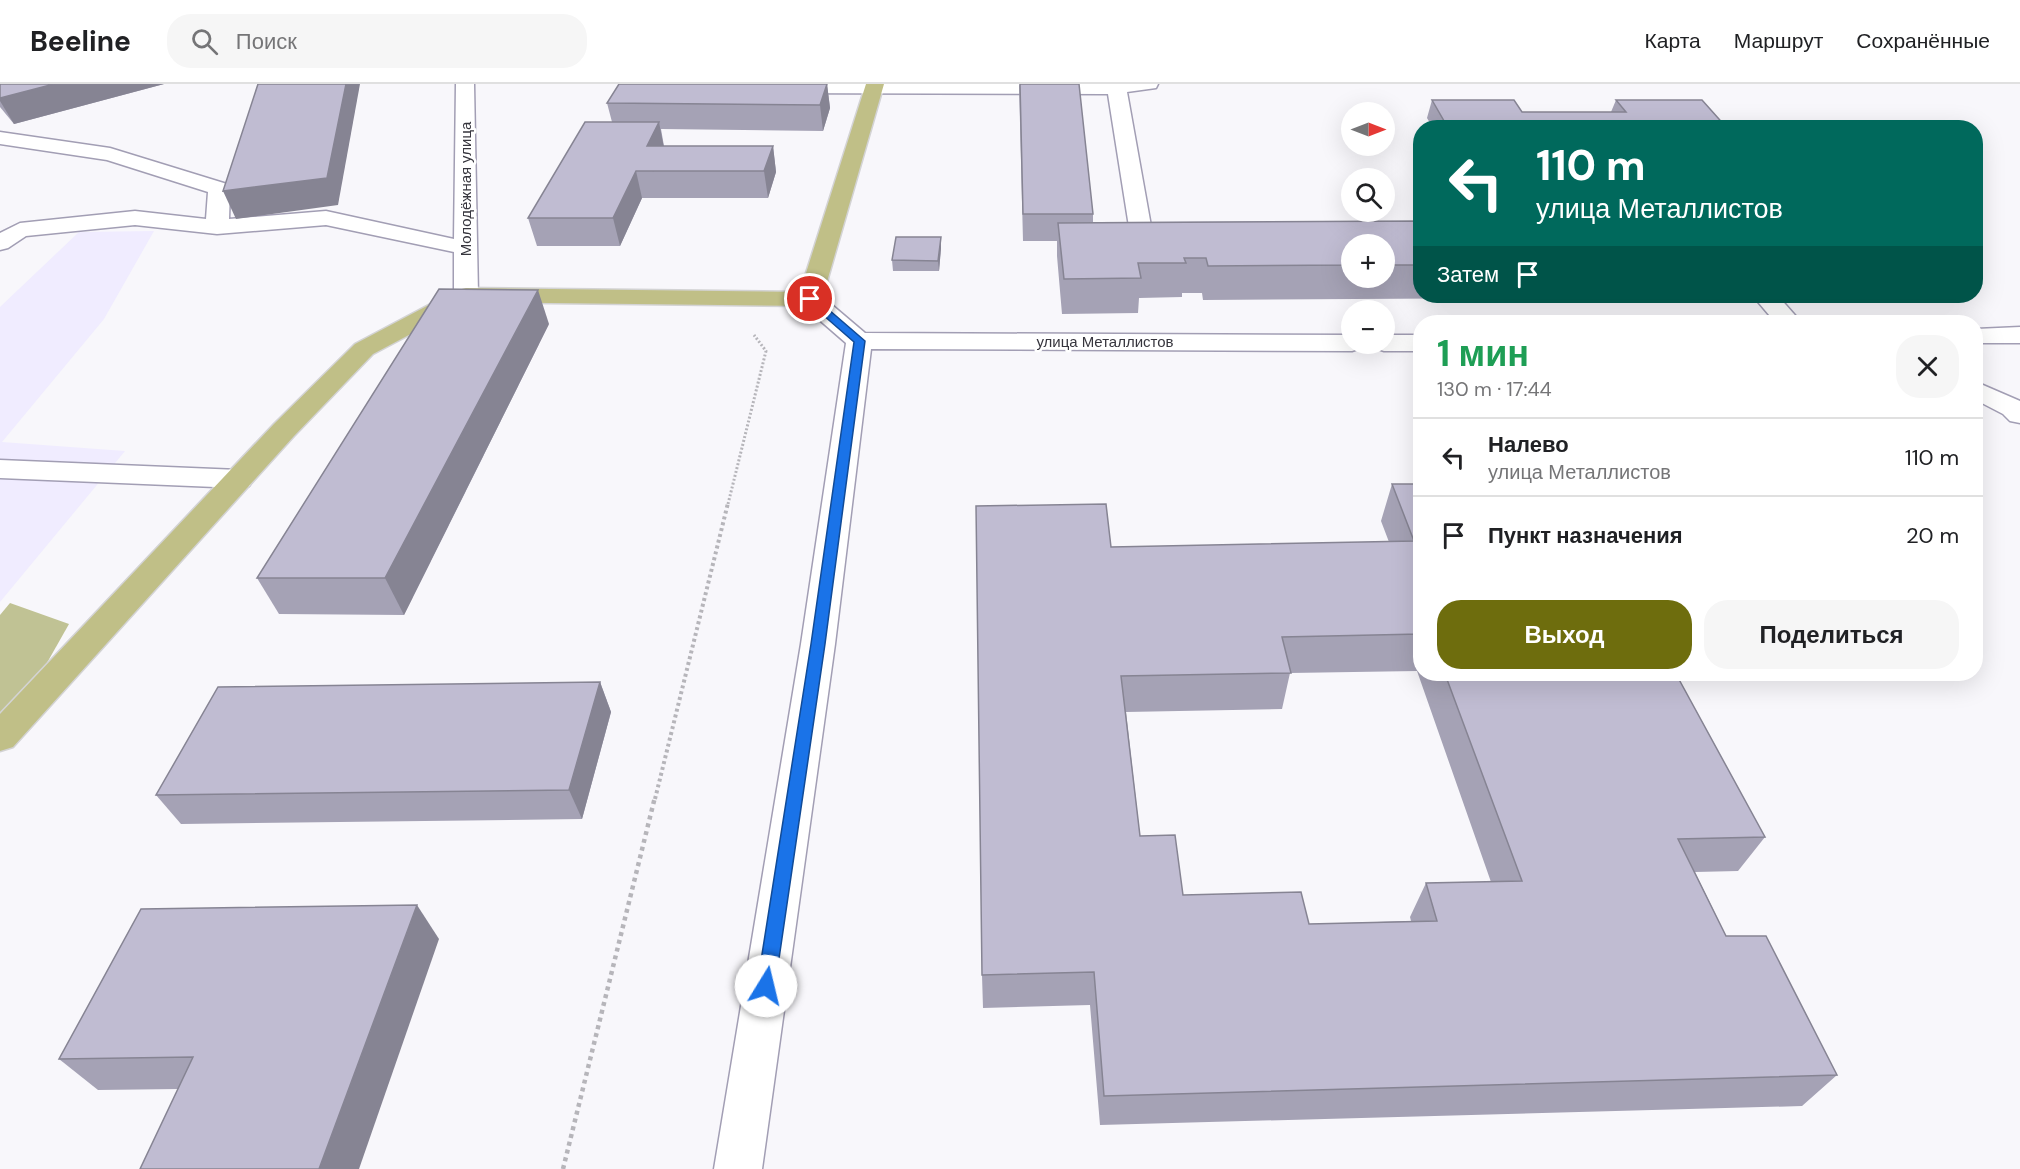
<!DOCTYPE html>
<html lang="ru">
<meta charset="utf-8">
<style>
body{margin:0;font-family:"DM Sans",sans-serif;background:#f6f6f6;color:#202124;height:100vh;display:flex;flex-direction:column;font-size:22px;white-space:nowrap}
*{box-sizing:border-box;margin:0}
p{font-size:20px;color:#757577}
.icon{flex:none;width:33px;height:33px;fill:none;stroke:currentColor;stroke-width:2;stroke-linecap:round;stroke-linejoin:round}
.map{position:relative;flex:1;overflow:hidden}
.sheet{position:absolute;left:1413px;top:231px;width:570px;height:366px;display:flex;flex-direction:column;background:#fff;border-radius:24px;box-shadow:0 6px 24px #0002}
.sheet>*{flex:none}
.hud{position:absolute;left:1413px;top:36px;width:570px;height:183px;border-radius:24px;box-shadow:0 6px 24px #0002;background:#00695c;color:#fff;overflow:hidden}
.needle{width:39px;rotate:90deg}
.tools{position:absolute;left:1341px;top:18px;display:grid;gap:12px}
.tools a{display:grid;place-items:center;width:54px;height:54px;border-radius:50%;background:#fff;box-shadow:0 6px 24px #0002;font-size:30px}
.pin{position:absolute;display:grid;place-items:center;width:51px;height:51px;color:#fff;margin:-26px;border:3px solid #fff;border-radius:50%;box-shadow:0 2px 6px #0007}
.me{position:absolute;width:66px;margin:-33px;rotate:9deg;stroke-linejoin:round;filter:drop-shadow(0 0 4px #0008)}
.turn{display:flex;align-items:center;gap:21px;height:126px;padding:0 24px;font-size:27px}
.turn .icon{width:78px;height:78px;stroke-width:2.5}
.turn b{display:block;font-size:42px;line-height:51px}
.then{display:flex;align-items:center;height:57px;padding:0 24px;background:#0003;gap:12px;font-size:22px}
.round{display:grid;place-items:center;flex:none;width:63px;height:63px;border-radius:24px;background:#f6f6f6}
.summary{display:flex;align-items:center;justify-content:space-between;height:102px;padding:0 24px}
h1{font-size:36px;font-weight:700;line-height:45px;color:#1e9e55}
.cta{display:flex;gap:12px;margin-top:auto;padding:12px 24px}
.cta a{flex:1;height:69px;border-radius:24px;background:#6e6d0d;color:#fff;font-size:24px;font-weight:700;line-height:69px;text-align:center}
.cta a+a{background:#f6f6f6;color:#202124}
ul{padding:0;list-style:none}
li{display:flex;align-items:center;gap:18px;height:78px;padding:0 24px;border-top:2px solid #e0e0e0}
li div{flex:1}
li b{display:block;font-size:22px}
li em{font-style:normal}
header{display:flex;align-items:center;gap:36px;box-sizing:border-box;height:84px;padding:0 30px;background:#fff;border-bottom:2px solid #e0e0e0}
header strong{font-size:28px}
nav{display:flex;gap:33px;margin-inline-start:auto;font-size:21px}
.search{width:420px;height:54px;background:#f6f6f6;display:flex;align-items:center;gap:15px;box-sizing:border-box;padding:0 21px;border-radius:24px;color:#757577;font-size:22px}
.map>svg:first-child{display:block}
.built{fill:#f0ecff}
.forest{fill:#c0c294}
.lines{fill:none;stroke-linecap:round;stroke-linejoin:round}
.minor-casing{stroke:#a29eb4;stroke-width:3}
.major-casing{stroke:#d3d3d4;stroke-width:3}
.path-far2{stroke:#b6b5ba;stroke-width:3;stroke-dasharray:2 2;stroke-linecap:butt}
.path-far1{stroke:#b6b5ba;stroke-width:4;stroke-dasharray:3 3;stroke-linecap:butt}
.path{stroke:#b6b5ba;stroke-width:4.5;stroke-dasharray:4 4;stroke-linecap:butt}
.minor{fill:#fff;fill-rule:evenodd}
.major{fill:#c0bf87;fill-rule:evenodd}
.wall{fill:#a5a2b5;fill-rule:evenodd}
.shaded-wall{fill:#868493}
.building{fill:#c0bcd2;stroke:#868493;stroke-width:1.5}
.route{fill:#1a73e8;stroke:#114b97;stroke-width:1.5}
.labels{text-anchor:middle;stroke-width:5;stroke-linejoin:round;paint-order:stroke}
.far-street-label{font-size:15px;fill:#36353d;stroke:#fff}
</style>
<header>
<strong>Beeline</strong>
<div class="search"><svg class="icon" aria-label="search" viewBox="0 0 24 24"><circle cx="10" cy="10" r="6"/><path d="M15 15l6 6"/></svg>Поиск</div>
<nav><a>Карта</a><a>Маршрут</a><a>Сохранённые</a></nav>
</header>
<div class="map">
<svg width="2020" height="1085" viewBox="0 0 2020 1085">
<rect width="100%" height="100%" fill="#f8f7fb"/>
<path class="built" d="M154,147l-50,88 -102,123 123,9 -125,151v-295l79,-75z"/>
<path class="forest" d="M10,519l59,21 -34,60 -35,38v-107z"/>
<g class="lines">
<g class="minor-casing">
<g id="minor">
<path d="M456,0h18l4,211 -3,5 -9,2 -9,-2 -3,-5v-43l-128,-27 -109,9 -82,-9 -109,11 -18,12 -8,2v-17l20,-10 115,-12 71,8 2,-27 -101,-32 -107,-16v-12l110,16 117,36 3,5 -1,30 97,-8 128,28z"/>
<path d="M725,0h433l-2,4 -29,4 24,134 33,2 3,5 -3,5c-15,4 -36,4 -51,0l-3,-5 -22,-139 -369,-1 -7,-2z"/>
<path d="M810,208l9,2 46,39 487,2v9h12l-3,4 -9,3 -481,-2 -36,295 -73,525h-48l87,-525 45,-301 -45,-39 -3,-5 3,-5z"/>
<path d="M1753,212h25l23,26h-26z"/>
<path d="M2020,243v16h-44v-14z"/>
<path d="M1384,251h36v16h-36l-9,-3 -3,-4h12z"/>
<path d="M1976,298l44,19v22l-10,-2 -7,-7 -27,-14z"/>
<path d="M0,376l239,10 10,2 5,7 -5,7 -10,2 -239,-10z"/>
</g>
</g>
<g class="major-casing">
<path id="major" d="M866,0h18l-62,215 -3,5 -9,2 -339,-4 -98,52 -79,82 -281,311 -13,4v-37l274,-290 81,-80 102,-54 9,-2 334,4z"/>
</g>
<path class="path-far2" d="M728,420l38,-153 -12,-16"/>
<path class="path-far1" d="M655,715l73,-296"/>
<path class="path" d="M563,1085l92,-372"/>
<use href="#minor" class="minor"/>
<use href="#major" class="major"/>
</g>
<g class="wall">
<path d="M0,0h164l-150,40 -14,-17z"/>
<path d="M827,0l3,24 -7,23 -162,-2 3,17h109l3,26 -8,26h-126l-22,48h-83l-9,-28 84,-96 -5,-19z"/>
<path d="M1019,0l74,130v8l327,-1v75h296l-1,1 -512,3 -1,-7h-20v4l-43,1 -1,15 -76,1 -5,-58v-15h-34zM1352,160h32v34h-32z"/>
<path d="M1432,16l90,12h89l5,-12 111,28h-294l-6,-10z"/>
<path d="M941,153v11l-2,23h-46l-1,-11z"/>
<path d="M549,240l-145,291 -125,-1 -22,-36z"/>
<path d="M1392,400h28v190h256l89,163 -27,34 -43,1 31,64 111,139 -35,31 -702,19 -10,-120 -107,3 -1,-33 129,-428 278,-5 -8,-21zM1417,587l74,211 -65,1 -16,34 1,4 -102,3 -126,-29 -43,-59 -14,-124 156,-3 8,-36z"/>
<path d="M600,598l11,30 -29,107 -401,5 -25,-29z"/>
<path d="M439,855l-261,150 -80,1 -39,-31z"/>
</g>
<g class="shaded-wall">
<path d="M54,0h110l-150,40 -14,-23v-3z"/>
<path d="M346,0h14l-22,121 -102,14 -13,-28z"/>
<path d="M827,0l3,24 -7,23 -3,-26z"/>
<path d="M659,38l5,26 -11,24 -6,-26z"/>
<path d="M773,62l3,26 -8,26 -4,-27z"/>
<path d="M636,87l6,27 -22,48 -7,-28z"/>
<path d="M941,153v11l-2,23 -1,-10z"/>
<path d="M538,206l11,34 -145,291 -19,-37z"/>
<path d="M600,598l11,30 -29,107 -13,-29z"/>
<path d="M417,821l22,34 -80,230h-40z"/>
</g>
<g class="building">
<path d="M0,0h54l-54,14z"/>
<path d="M258,0h88l-19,94 -104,13z"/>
<path d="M619,0h208l-7,21 -213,-2z"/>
<path d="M1020,0h59l14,130h-70z"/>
<path d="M1432,16h82l8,12h104l-10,-12h86l25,28h-253l-1,-2h-26z"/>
<path d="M585,38h74l-12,24h126l-9,25h-128l-23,47h-85z"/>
<path d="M1420,137v44h-36v-21h-32v21l-144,1 -2,-8h-22l2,5h-48l3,15 -77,1 -6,-56z"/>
<path d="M896,153h45l-3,24 -46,-1z"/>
<path d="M439,205l99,1 -153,288h-128z"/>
<path d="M1392,400h28v150l-138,3 9,36 -170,3 19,160 35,-1 8,60 118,-3 8,32 128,-3 -11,-38 96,-2 -77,-207h231l89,163 -87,2 48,97h40l71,139 -733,21 -10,-124 -112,3 -6,-469 130,-2 5,43 303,-6z"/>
<path d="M600,598l-31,108 -413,5 62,-108z"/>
<path d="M417,821l-98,264h-179l53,-112 -134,2 82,-150z"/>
</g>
<path class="route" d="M807,213h7l51,44 -40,303 -50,342 -3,6 -6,2 -6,-2 -3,-6 54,-342 43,-302 -47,-41z"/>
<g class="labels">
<g class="far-street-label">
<text transform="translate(466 105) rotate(-90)" y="5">Молодёжная улица</text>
<text x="1105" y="263">улица Металлистов</text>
</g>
</g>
</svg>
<div class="tools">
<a><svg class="needle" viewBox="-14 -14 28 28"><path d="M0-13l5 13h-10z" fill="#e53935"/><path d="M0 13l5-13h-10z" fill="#757577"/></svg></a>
<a><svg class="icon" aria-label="search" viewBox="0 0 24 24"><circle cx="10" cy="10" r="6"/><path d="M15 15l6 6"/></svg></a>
<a>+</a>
<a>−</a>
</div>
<div class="pin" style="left:810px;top:215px;background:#d93025"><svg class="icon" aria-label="arrive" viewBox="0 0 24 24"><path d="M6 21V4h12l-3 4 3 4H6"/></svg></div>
<svg class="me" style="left:766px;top:902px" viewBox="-20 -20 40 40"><circle r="19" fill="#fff"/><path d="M0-13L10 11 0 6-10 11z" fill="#1a73e8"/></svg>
<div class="hud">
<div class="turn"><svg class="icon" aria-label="left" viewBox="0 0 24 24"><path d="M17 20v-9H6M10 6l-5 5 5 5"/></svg><div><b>110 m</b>улица Металлистов</div></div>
<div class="then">Затем<svg class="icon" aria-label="arrive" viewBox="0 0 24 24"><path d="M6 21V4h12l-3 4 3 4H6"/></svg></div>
</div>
<section class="sheet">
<div class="summary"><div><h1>1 мин</h1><p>130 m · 17:44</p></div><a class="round"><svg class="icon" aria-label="close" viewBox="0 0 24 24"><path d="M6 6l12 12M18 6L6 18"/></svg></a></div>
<ul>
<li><svg class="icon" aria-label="left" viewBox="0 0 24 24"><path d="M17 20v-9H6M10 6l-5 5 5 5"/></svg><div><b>Налево</b><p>улица Металлистов</p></div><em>110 m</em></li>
<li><svg class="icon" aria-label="arrive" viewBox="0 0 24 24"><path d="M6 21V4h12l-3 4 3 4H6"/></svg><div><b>Пункт назначения</b></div><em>20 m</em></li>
</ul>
<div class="cta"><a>Выход</a><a>Поделиться</a></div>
</section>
</div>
